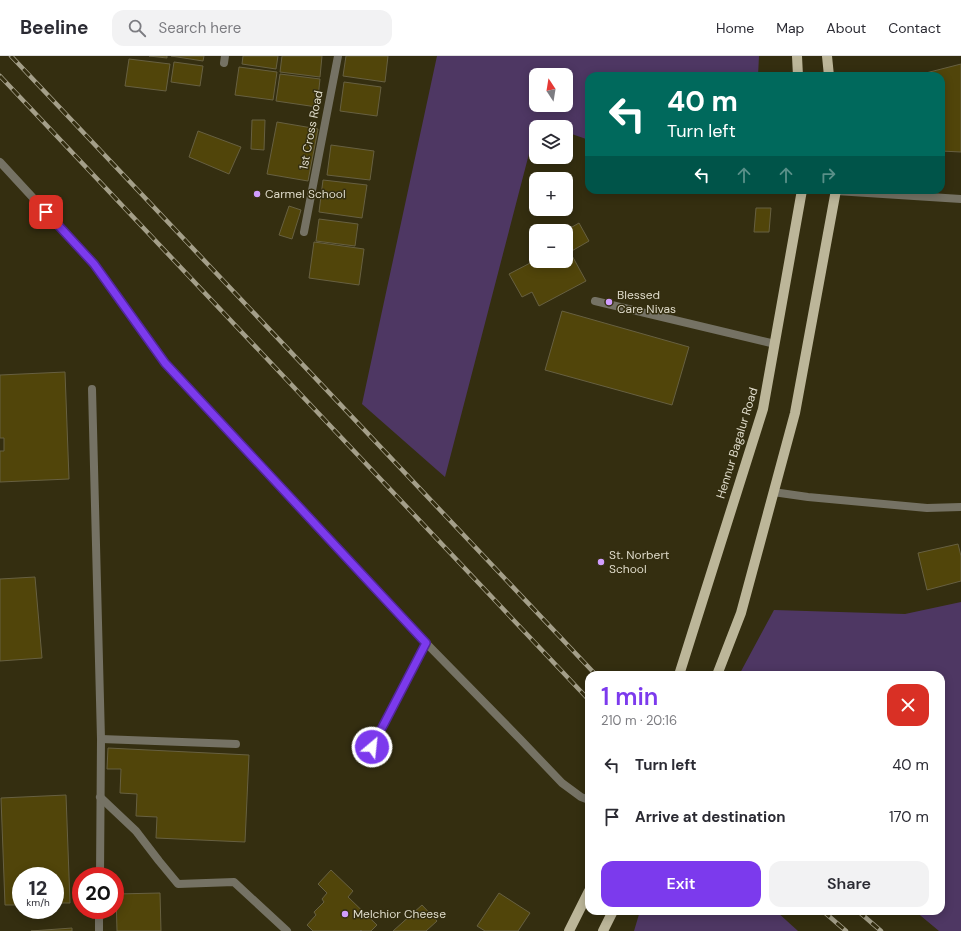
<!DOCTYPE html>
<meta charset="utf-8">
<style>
body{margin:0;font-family:"DM Sans",sans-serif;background:#f2f2f3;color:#2b2b33;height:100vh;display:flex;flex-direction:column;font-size:15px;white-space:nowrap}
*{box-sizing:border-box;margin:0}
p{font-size:13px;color:#7c7c81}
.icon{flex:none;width:22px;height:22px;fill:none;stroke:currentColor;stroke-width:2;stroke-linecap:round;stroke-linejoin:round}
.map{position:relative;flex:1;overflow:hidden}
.details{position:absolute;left:585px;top:615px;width:360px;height:244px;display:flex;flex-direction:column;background:#fff;border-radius:12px;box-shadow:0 2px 10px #0003}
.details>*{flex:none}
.hud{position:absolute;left:585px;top:16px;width:360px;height:122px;border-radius:12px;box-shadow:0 2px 10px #0003;background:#00695c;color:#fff;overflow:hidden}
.needle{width:26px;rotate:348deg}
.controls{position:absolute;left:529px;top:12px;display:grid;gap:8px}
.controls a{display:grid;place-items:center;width:44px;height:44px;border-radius:8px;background:#fff;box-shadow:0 2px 10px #0003;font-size:20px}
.speed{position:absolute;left:12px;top:811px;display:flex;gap:8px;font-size:20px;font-weight:700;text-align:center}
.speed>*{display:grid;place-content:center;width:52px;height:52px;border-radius:50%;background:#fff;box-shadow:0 2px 10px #0003;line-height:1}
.speed small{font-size:10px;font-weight:400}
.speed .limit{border:6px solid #d22;background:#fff;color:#111}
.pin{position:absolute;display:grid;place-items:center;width:34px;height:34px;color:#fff;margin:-17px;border-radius:8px;box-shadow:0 2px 6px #0006}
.me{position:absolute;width:44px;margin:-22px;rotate:28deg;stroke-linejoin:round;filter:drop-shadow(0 0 3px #0008)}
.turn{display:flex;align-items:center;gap:14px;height:84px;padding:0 16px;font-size:18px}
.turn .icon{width:52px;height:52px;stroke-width:2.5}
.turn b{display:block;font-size:28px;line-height:34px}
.lanes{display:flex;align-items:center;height:38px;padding:0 16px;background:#0003;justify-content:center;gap:20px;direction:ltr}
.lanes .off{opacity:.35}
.round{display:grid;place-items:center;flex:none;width:42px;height:42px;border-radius:12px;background:#f2f2f3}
.overview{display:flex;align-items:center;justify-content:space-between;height:68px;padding:0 16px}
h1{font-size:24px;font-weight:600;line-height:30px;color:#7c3aed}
.primary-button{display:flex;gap:8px;margin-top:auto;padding:8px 16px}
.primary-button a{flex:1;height:46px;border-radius:12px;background:#7c3aed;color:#fff;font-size:16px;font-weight:600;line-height:46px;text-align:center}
.primary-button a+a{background:#f2f2f3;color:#2b2b33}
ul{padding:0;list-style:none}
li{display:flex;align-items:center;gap:12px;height:52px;padding:0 16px}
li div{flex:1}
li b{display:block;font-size:15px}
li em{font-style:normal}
header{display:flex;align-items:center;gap:24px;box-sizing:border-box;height:56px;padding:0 20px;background:#fff;border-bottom:1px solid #e1e1e2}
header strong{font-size:19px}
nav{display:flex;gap:22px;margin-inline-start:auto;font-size:14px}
.search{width:280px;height:36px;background:#f2f2f3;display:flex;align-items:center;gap:10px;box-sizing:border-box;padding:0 14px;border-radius:12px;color:#7c7c81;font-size:15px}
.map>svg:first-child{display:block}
.green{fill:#4e3763;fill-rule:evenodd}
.building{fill:#51450a;stroke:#676041}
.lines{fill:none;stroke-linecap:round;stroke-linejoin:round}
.lane{stroke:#757264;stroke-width:8}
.street{stroke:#757264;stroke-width:8}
.primary{stroke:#bcb699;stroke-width:10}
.rail-casing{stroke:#a49f89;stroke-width:4.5}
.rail{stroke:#342e10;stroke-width:3;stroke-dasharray:9;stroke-linecap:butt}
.route-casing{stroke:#51269a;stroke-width:10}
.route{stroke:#7c3aed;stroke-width:7}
.poi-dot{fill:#d19dfe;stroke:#342e10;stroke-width:1.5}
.labels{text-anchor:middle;stroke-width:3;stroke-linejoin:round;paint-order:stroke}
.street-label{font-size:12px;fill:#dfdbca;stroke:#342e10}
.poi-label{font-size:12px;fill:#dfdbca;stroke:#342e10;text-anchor:start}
</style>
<header>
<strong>Beeline</strong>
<div class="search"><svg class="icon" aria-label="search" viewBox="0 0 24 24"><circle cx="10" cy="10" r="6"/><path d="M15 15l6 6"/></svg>Search here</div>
<nav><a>Home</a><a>Map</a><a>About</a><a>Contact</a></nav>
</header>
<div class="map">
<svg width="961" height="875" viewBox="0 0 961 875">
<rect width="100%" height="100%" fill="#342e10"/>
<g class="green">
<path d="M437,0h322l-1,20h-169v64l-23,-8v-5h-17l-12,-4 -92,354 -83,-73zM536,19h30v30h-30z"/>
<path d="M961,546v329h-22l-24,-20h26v-236h-202l35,-65 131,4z"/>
<path d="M640,855h136l22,20h-164z"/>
</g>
<g class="building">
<path d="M149,0h18v2z"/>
<path d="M171,0h33l-1,5z"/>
<path d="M243,0h35l-2,13 -34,-5z"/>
<path d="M282,0h40l-2,21 -40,-5z"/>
<path d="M346,0h42l-3,26 -42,-6z"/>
<path d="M129,3l41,5 -4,27 -41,-5z"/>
<path d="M174,6l29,4 -3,20 -29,-4z"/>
<path d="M961,8v88l-20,-1v-75h-27z"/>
<path d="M239,11l38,5 -4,28 -38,-5z"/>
<path d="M280,18l40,5 -3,28 -41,-6z"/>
<path d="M344,26l37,5 -4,29 -37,-5z"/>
<path d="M252,64h13l-1,30 -13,-1z"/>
<path d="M277,66l41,7 -10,52 -41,-7z"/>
<path d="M198,75l43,16 -12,27 -40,-17z"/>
<path d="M331,89l43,6 -4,29 -43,-5z"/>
<path d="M323,124l44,5 -5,33 -43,-6z"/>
<path d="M289,150l12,4 -9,29 -13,-4z"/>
<path d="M756,152h15l-2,24h-15z"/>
<path d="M319,163l39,5 -3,22 -39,-5z"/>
<path d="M579,167l10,18 -19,11 16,29 -47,25 -7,-14 -10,5 -13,-23 27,-14v1h30l-1,-30z"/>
<path d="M314,186l50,7 -5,36 -50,-7z"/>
<path d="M562,255l127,36 -17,58 -127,-35z"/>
<path d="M65,316l4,107 -69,3v-31h4v-13h-4v-63z"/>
<path d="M958,488l3,12v25l-34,9 -9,-37z"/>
<path d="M35,521l7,81 -42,3v-82z"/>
<path d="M108,692l141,7 -4,87 -89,-4 1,-21 -21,-1 1,-22 -17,-1 1,-24h-14z"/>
<path d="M66,739l4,108h-15v-27h-34v29h-16l-4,-107z"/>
<path d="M331,814l22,21 -5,6 29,28 -6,6h-9l-1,-1 -1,1h-47l-6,-6 9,-10 -2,-3 10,-10 -2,-3 5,-6 -9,-9z"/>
<path d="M160,837l1,38h-44l-1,-37z"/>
<path d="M499,837l31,20 -12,18h-33l-8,-5z"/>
<path d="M422,849l15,16 -11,10h-33z"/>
<path d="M72,872v3h-41z"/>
</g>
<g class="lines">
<g class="lane">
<path d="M836,135l125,8"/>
<path d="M595,245l180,43"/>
<path d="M773,436l35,5 119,11 34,-1"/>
<path d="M372,691l54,-104"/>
</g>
<g class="street">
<path d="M224,7l1,-7"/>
<path d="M0,106l94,102 71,99 261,280 94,96 42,44 19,14 8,3"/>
<path d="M304,176l34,-176"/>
<path d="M92,333l9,350 -1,137"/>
<path d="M101,683l135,5"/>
<path d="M100,741l36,34 23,30 19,23 56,-2 53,49"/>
<path d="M99,875v-21"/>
</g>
<g class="primary">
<path d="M797,0l1,20"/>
<path d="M827,0l2,20"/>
<path d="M679,619l84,-266 39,-219"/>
<path d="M717,619l24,-62 54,-200 41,-223"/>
<path d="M569,875l20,-40"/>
<path d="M603,875l10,-20"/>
</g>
<g class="rail-casing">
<g id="rail">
<path d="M11,0l585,619"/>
<path d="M0,20l589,624"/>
<path d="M823,855l23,20"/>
<path d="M858,855l23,20"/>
</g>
</g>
<use href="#rail" class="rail"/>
</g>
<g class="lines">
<g class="route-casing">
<path id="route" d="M46,156l48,52 71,99 261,280 -54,104"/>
</g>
<use href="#route" class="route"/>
</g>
<g class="poi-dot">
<circle cx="257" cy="138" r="4"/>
<circle cx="609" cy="246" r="4"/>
<circle cx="601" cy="506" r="4"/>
<circle cx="345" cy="858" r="4"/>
</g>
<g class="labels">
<g class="street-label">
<text transform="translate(311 74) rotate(-79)" y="4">1st Cross Road</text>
<text transform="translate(737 387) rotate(-73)" y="4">Hennur Bagalur Road</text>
</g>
<g class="poi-label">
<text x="265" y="142">Carmel School</text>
<text x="617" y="243">Blessed<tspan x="617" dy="14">Care Nivas</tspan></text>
<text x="609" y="503">St. Norbert<tspan x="609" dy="14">School</tspan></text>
<text x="353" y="862">Melchior Cheese</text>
</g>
</g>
</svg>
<div class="controls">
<a><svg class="needle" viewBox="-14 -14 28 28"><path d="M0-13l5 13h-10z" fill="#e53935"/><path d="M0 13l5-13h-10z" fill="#7c7c81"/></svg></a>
<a><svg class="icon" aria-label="layers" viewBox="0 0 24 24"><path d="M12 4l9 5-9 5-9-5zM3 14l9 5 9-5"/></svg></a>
<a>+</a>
<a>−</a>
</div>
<div class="speed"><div>12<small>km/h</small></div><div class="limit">20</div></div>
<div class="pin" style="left:46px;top:156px;background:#d93025"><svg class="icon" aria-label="arrive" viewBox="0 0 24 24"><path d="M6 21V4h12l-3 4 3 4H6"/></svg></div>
<svg class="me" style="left:372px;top:691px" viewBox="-20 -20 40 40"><circle r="17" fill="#7c3aed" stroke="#fff" stroke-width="3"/><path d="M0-11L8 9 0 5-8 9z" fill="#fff"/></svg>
<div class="hud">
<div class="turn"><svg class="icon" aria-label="left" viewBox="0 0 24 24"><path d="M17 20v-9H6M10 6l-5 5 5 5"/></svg><div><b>40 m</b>Turn left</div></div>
<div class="lanes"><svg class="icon" aria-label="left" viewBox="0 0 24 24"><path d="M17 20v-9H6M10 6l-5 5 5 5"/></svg><svg class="icon off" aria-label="ahead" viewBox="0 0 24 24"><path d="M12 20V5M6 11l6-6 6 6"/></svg><svg class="icon off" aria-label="ahead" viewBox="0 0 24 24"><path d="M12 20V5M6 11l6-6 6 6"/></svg><svg class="icon off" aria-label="right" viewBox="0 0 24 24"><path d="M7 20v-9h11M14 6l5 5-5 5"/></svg></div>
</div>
<section class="details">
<div class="overview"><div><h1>1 min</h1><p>210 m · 20:16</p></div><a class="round" style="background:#d93025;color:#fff"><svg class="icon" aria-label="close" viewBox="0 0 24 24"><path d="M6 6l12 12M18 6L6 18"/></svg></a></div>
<ul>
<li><svg class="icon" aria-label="left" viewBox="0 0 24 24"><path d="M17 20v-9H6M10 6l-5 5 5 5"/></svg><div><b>Turn left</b></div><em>40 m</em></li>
<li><svg class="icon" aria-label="arrive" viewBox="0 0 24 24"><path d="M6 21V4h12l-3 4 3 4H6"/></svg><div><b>Arrive at destination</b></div><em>170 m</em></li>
</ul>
<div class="primary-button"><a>Exit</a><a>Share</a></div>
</section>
</div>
